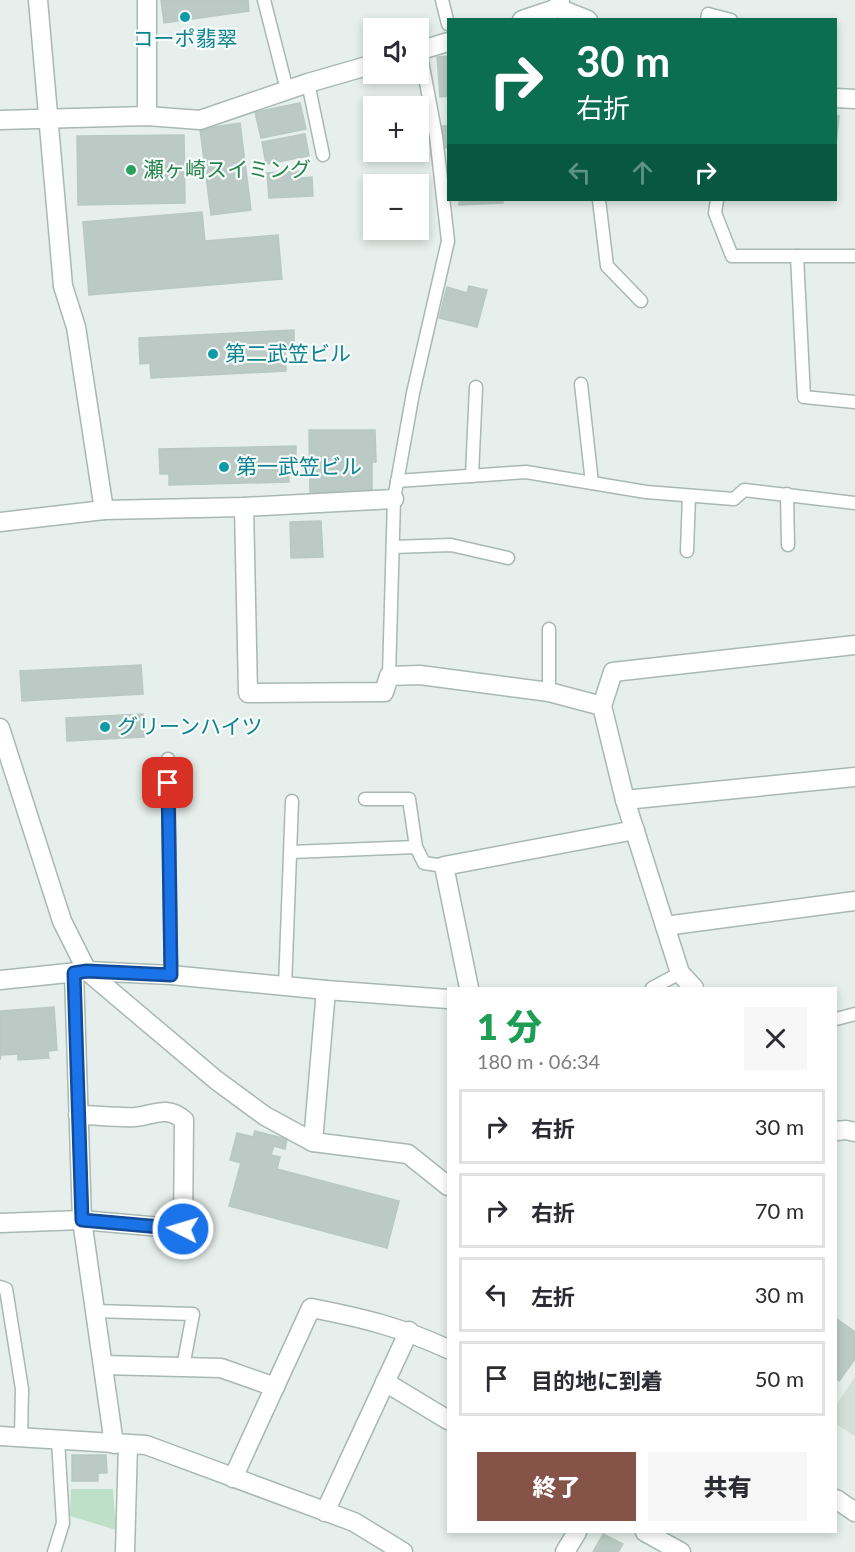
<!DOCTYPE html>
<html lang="ja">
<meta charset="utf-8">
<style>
body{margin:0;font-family:Lato,"Noto Sans JP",sans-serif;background:#f7f7f7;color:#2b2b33;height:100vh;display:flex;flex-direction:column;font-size:22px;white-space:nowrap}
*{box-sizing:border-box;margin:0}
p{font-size:20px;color:#7c7c81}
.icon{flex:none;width:33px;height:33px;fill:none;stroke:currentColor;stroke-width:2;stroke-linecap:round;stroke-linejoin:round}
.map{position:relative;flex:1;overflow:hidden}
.panel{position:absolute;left:447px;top:987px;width:390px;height:546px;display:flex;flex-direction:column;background:#fff;border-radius:0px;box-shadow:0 3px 9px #0003}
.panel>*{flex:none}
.top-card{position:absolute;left:447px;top:18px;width:390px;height:183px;border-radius:0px;box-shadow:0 3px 9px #0003;background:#0b6e4f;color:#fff;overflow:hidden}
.controls{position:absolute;left:363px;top:18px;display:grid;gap:12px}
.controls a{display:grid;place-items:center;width:66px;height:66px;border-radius:0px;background:#fff;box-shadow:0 3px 9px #0003;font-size:30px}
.pin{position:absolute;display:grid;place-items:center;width:51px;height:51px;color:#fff;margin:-26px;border-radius:12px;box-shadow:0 3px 9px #0006}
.me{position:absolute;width:66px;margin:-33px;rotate:275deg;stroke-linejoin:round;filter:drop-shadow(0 0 4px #0008)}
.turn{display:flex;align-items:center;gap:21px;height:126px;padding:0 30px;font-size:27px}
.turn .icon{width:78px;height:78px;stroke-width:2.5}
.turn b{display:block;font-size:42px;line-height:51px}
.lanes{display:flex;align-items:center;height:57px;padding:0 30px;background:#0003;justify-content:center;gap:30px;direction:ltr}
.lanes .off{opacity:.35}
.round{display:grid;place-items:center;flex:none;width:63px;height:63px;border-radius:0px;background:#f7f7f7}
.summary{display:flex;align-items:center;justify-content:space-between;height:102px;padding:0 30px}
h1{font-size:36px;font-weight:800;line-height:45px;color:#1e9e55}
.button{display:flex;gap:12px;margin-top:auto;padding:12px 30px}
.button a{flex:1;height:69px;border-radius:0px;background:#855347;color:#fff;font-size:24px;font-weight:800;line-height:69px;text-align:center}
.button a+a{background:#f7f7f7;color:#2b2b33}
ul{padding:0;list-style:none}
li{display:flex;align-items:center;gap:18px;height:75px;margin:0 12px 9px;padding:0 18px;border:3px solid #e1e1e2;border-radius:0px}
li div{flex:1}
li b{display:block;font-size:22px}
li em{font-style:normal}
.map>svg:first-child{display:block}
.built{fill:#d4dfda}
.green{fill:#bfe0c8}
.building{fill:#bbcac4;stroke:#b8c9c2;stroke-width:1.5}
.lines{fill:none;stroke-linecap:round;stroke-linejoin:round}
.service-casing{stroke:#a8b8b2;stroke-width:15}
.minor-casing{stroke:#a8b8b2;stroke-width:21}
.tertiary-casing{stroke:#a8b8b2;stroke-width:21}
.service{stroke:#fff;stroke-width:12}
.minor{stroke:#fff;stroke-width:18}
.tertiary{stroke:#fff;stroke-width:18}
.route-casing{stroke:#114b97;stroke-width:15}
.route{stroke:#1a73e8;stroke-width:10}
.culture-dot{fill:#0f9aa8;stroke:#f7fbf9;stroke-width:2}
.leisure-dot{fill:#2e9e5b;stroke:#f7fbf9;stroke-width:2}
.labels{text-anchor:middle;stroke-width:4.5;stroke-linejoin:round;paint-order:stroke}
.culture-label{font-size:21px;fill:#0d838f;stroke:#f7fbf9;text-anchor:start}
.leisure-label{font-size:21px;fill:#27864d;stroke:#f7fbf9;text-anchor:start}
</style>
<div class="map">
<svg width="855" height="1552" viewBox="0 0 855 1552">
<rect width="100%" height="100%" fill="#e6efeb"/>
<path class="built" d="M855,1377v59l-19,-12v-19z"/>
<path class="green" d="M71,1489h42l3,41 -46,-14z"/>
<g class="building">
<path d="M161,0h87l1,11 -85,12z"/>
<path d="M448,52v44l-8,1 -3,-40 11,-1z"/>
<path d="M300,103l6,26 -45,9 -6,-26z"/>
<path d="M836,116h3l-3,27z"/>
<path d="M240,123l11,87 -40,5 -11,-86z"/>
<path d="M442,126h6v21l-3,1z"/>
<path d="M305,134l4,22 -43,8 -4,-22z"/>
<path d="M184,135l1,68 -107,2 -1,-69z"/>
<path d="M302,171v7l10,-1 1,19 -44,2 -2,-25z"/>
<path d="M459,200h44v3l-44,2z"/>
<path d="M202,212l3,29 73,-6 4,44 -193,16 -6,-73z"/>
<path d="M469,286l18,4 -10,37 -38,-9 8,-31 20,6z"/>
<path d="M294,330v15h-9l1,26 -135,7 -1,-15 -10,1 -1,-26z"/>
<path d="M309,430h66l1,32h-4v30l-62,1z"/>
<path d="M296,446v14h-8l1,22 -120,3v-11h-9l-1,-25z"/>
<path d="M321,521l2,36 -32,1 -1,-36z"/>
<path d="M141,665l2,29 -121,7 -2,-30z"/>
<path d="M143,714l1,23 -77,4 -1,-23z"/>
<path d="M54,1007l3,43 -9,1 1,7 -31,2v-6l-17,1 -1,5v-49z"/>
<path d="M255,1131l32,8 -2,10 -11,-3 -3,9 9,2 -3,12 122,32 -12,47 -158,-42 12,-43 -11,-3 7,-27 16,4z"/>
<path d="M837,1319l18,13v27l-16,22 -3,-3z"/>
<path d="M72,1455h34l1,18h-9v8h-26z"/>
<path d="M603,1534l20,10 -5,8h-25z"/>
</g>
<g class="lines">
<g class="service-casing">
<g id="service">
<path d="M264,0l23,90"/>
<path d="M442,0l6,24"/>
<path d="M707,20l1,-6 23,6"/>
<path d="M308,83l15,72"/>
<path d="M599,200l8,66 34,35"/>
<path d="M717,200l-2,13 17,43h123"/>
<path d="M797,256l7,141 51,5"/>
<path d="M581,384l11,99"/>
<path d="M472,476l4,-89"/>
<path d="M397,481l129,-9 120,20 88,7 10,-9 111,13"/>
<path d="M787,494l1,51"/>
<path d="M393,547l58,-2 57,13"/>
<path d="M687,551l2,-55"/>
<path d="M549,629v63"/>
<path d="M389,676l5,-177 19,-106 35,-152 -12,-105 -16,-86"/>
<path d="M168,759l3,216"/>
<path d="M365,799h44l7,48 8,16 20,3"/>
<path d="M291,852l125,-5"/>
<path d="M285,987l7,-186"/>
<path d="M652,988l28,-15"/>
<path d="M836,1019l19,-5"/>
<path d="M0,1287l6,2 16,100 -1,48"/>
<path d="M95,1311l98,3 -10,53"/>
<path d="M54,1552l9,-29 -5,-83"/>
</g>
</g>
<g class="minor-casing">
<g id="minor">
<path d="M38,0l25,286 13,41 28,183"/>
<path d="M558,8l30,12"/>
<path d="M522,20l36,-12 2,-8"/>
<path d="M418,51l30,-9"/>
<path d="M836,98l19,1"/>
<path d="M147,116v-116"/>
<path d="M0,120l147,-4 53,4 108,-37 66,-19"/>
<path d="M244,507l4,186 136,-1 5,-16 31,-1 129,17 53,14"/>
<path d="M0,522l104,-12 140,-3 150,-8"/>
<path d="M0,728l62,193 25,50 129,109 49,36 48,26 95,12 40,32"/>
<path d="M625,800l230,-23"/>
<path d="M665,926l190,-25"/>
<path d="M74,973l8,247 32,224"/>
<path d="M0,980l87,-9 84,4 155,15 122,9"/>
<path d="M469,988l-25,-122 191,-36"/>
<path d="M694,988l-14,-15 -55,-173 -23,-94 11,-34 242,-27"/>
<path d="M836,1131l10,-1 9,2"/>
<path d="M313,1142l13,-152"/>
<path d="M0,1223l82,-3 101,9 1,-109c-18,-15 -29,-5 -49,-3 -19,1 -39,-2 -57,-2"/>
<path d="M103,1365l118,3 54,19"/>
<path d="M385,1382l63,38"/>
<path d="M0,1436l146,9 208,77 49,30"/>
<path d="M233,1478l78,-170c52,10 89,19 137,41"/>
<path d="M836,1499l19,13"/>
<path d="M325,1512l84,-181"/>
<path d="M645,1532l36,20"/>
<path d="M125,1552l3,-108"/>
</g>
</g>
<g class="tertiary-casing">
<path id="tertiary" d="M565,1552l12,-20"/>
</g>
<use href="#service" class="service"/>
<use href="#minor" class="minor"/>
<use href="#tertiary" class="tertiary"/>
</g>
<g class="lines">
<g class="route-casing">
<path id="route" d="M168,783l3,192 -84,-4 -13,2 8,247 101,9"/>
</g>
<use href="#route" class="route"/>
</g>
<g class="culture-dot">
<circle cx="185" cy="17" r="6"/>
<circle cx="213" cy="354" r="6"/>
<circle cx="224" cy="467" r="6"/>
<circle cx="105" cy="727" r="6"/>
</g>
<circle class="leisure-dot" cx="131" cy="170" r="6"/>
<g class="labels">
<g class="culture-label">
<text x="185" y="46" text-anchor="middle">コーポ翡翠</text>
<text x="225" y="361">第二武笠ビル</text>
<text x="236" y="474">第一武笠ビル</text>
<text x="117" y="734">グリーンハイツ</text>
</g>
<g class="leisure-label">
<text x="143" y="177">瀬ヶ崎スイミング</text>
</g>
</g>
</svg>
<div class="controls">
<a><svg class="icon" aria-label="sound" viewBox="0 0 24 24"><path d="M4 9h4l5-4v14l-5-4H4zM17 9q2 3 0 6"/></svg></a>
<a>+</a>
<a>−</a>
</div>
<div class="pin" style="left:168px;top:783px;background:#d93025"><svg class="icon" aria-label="arrive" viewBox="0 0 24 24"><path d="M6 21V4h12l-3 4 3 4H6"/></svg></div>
<svg class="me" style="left:183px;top:1229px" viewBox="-20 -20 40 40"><circle r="17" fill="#1a73e8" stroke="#fff" stroke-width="3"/><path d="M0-11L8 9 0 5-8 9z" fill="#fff"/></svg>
<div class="top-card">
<div class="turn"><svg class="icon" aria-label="right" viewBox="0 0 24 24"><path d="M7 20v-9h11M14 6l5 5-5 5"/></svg><div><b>30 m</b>右折</div></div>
<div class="lanes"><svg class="icon off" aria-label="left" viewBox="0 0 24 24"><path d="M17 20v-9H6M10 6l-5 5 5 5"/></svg><svg class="icon off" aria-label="ahead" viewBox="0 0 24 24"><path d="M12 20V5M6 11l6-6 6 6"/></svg><svg class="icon" aria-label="right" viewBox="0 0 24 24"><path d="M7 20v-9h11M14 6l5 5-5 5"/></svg></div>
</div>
<section class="panel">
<div class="summary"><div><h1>1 分</h1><p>180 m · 06:34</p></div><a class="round"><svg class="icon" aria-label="close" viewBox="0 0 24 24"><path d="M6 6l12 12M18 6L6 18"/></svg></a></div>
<ul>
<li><svg class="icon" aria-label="right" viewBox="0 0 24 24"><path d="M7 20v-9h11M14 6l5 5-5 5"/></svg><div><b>右折</b></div><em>30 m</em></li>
<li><svg class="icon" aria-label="right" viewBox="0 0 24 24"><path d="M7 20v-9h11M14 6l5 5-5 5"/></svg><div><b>右折</b></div><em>70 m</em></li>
<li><svg class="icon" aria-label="left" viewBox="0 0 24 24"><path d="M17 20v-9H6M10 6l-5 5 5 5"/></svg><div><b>左折</b></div><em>30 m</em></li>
<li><svg class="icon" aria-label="arrive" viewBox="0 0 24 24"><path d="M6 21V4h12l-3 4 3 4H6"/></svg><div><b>目的地に到着</b></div><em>50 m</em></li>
</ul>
<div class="button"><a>終了</a><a>共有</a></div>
</section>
</div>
